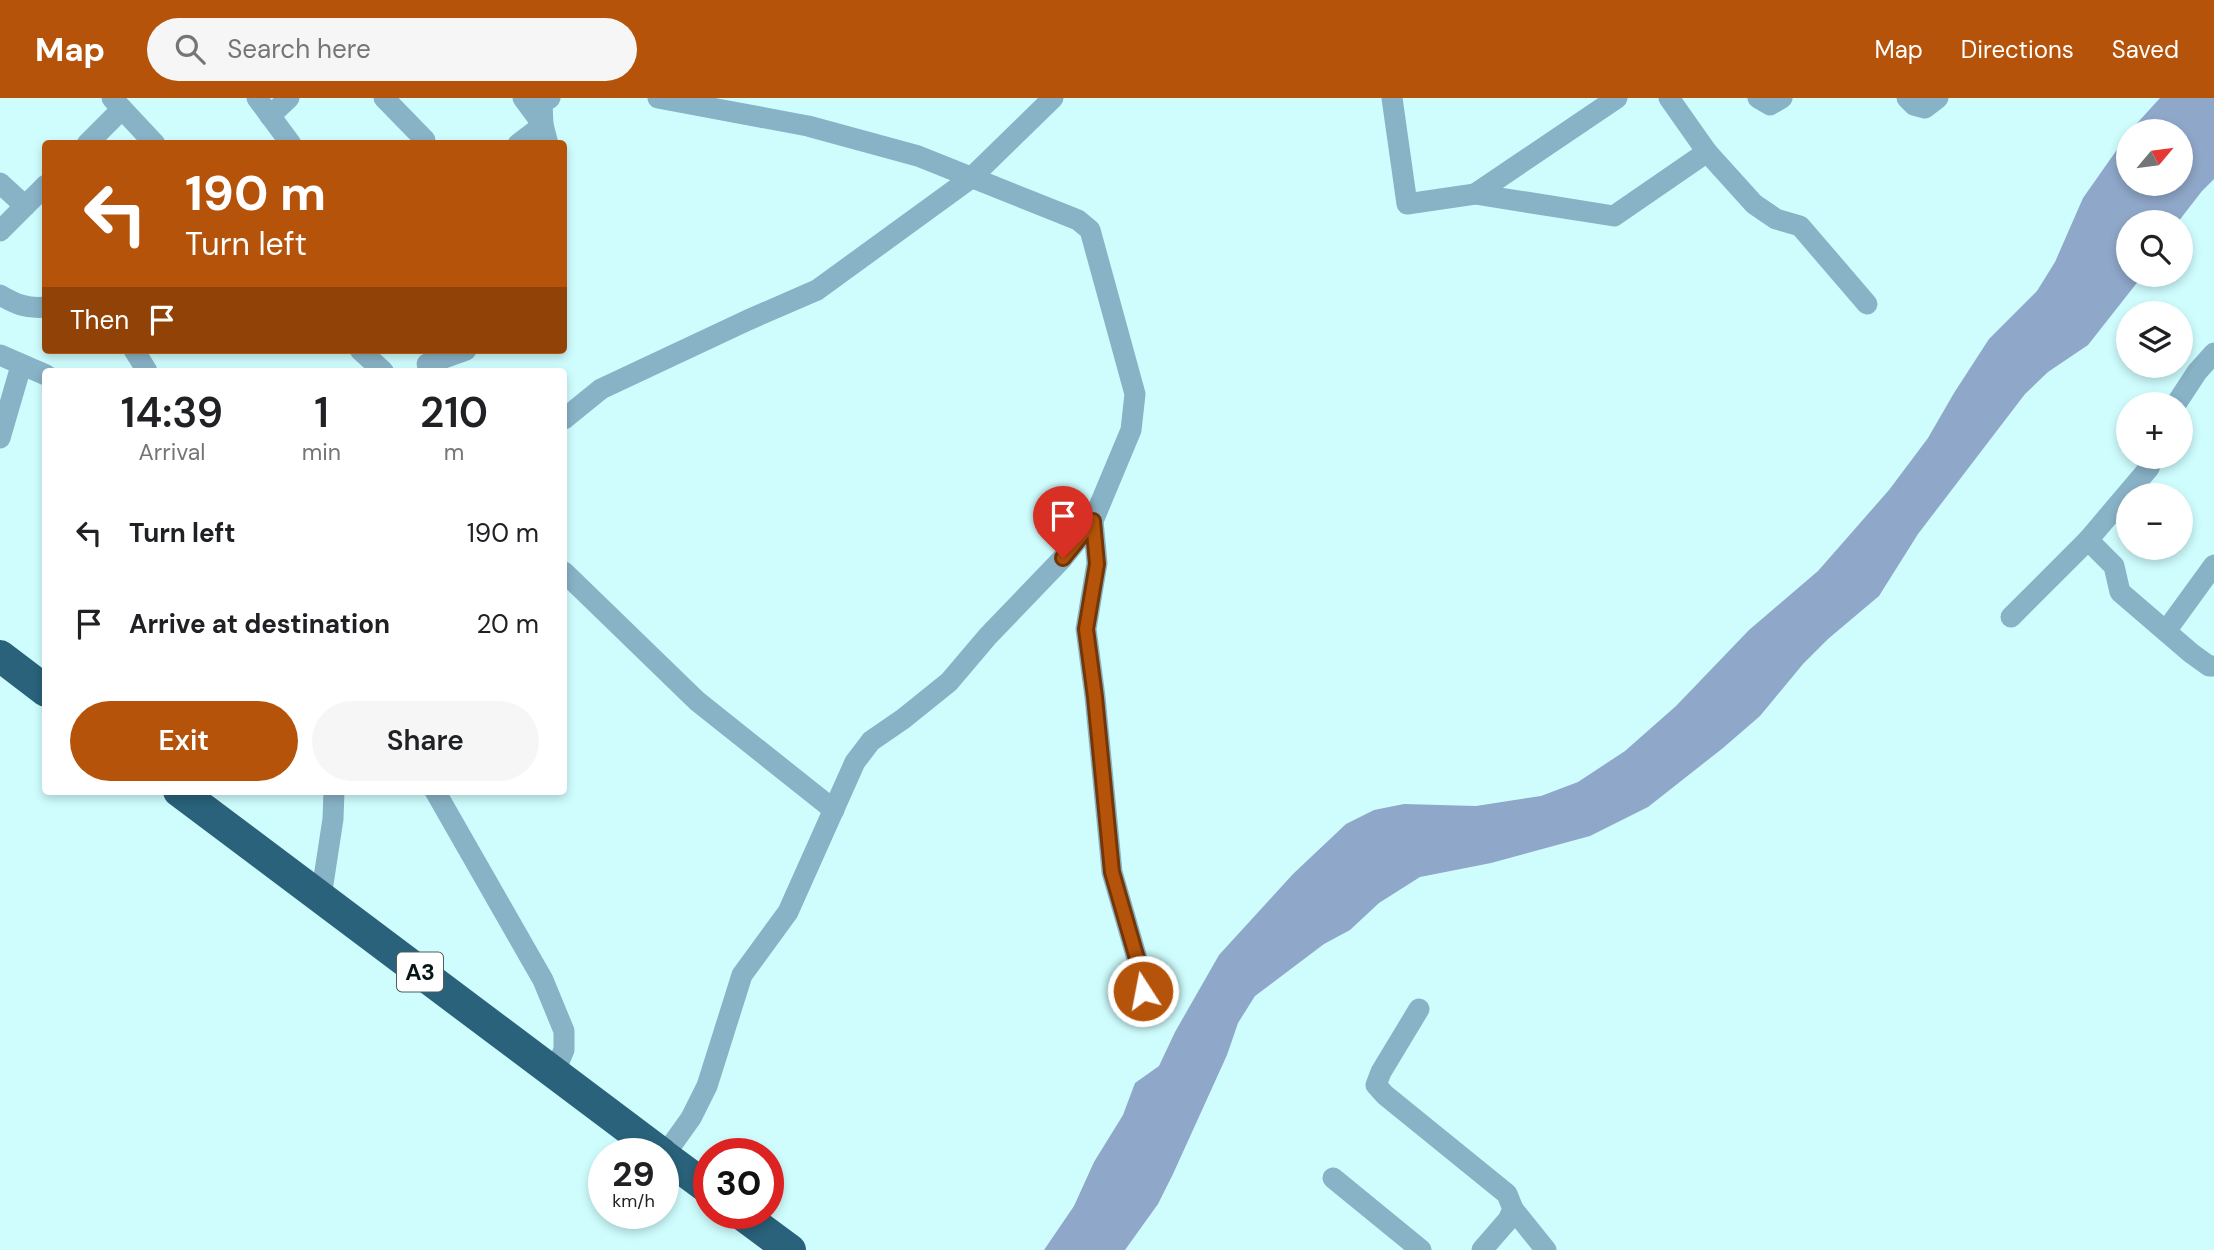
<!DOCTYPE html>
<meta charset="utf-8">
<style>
body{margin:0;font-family:"DM Sans",sans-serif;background:#f6f6f6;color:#202124;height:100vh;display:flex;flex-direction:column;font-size:26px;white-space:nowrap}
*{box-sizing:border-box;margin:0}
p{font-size:23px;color:#757577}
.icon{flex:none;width:38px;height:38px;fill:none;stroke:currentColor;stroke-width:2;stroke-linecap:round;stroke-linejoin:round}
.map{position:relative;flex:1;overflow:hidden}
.drawer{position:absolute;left:42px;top:270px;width:525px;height:427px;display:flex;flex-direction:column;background:#fff;border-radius:7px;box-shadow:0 4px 10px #0003}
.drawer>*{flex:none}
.hud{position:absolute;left:42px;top:42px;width:525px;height:214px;border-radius:7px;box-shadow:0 4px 10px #0003;background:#b45309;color:#fff;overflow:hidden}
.needle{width:46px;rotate:61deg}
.tools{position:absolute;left:2116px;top:21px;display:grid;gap:14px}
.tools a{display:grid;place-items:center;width:77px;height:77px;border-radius:50%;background:#fff;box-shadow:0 4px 10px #0003;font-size:35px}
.speed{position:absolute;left:588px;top:1040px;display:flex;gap:14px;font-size:35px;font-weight:700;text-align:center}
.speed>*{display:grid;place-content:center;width:91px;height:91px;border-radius:50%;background:#fff;box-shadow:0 4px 10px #0003;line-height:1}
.speed small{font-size:18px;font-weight:400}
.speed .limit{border:10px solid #d22;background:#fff;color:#111}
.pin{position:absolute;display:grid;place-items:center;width:60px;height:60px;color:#fff;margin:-72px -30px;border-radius:50% 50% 50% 0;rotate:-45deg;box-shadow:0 0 7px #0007}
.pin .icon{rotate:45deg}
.me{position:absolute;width:77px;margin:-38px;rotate:349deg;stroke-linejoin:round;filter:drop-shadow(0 0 5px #0008)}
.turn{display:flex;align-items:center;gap:24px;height:147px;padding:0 28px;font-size:32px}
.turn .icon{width:91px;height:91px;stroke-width:2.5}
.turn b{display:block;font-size:49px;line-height:60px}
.then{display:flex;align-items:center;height:66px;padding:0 28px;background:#0003;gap:14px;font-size:26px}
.eta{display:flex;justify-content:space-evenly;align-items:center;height:119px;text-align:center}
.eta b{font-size:42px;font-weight:600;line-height:49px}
.cta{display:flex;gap:14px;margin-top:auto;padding:14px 28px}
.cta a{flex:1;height:80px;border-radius:42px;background:#b45309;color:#fff;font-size:28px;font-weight:600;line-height:80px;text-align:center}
.cta a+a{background:#f6f6f6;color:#202124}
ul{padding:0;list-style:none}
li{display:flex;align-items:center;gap:21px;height:91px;padding:0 28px}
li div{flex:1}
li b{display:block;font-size:26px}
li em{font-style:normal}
header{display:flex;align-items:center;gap:42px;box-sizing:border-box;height:98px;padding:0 35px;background:#b45309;color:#fff}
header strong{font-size:33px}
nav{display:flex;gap:38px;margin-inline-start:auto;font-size:24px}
.search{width:490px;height:63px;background:#f6f6f6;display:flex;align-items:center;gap:18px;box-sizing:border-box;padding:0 24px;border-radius:38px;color:#757577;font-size:26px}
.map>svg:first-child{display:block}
.water{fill:#8fa7c9}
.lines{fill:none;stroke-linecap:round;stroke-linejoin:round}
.minor{stroke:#88b2c5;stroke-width:21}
.highway{stroke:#29627a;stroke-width:32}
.route-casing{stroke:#753606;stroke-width:18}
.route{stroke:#b45309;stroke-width:12}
.labels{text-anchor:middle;stroke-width:6;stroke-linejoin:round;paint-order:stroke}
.shield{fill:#fff;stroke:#515d5d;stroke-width:2}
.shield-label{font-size:23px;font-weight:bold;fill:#071718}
</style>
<header>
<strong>Map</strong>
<div class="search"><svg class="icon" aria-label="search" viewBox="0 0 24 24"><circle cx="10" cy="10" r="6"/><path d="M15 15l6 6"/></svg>Search here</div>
<nav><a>Map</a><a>Directions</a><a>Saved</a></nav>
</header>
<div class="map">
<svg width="2214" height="1152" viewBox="0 0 2214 1152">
<rect width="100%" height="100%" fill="#cffdfe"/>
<path class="water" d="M2160,0h54v81l-12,12 -24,31h-50v53h14l-6,9 -48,61 -40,27 -23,22 -107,140 -39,62 -51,43 -25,25 -43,52 -37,32 -75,59 -58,29 -99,27 -71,14 -41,26 -29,27 -26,14 -69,52 -17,27 -11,32 -54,119 -15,30 -33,46h-81l30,-44 20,-44 29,-47 12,-32 24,-17 16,-34 44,-77 74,-81 53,-50 28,-14 30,-6 72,2 65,-10 37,-14 47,-31 51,-45 73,-76 69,-59 71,-81 39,-52 26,-45 35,-54 48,-48 18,-29 28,-64 45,-64v50h52v-53h-50z"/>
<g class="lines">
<g class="minor">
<path d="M112,0l43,46"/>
<path d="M257,0l34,46"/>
<path d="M384,0l41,42v4"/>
<path d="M523,0l20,27 -1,-22 8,-5"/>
<path d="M658,0l150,28 110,30 160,64 12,10 45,164 -4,36 -38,91 -30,37 -75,78 -39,46 -46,37 -32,22 -16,21 -67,150 -46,63 -35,111 -16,32 -20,28 -9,7"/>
<path d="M1392,0l15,106 68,-10 139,22 93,-64"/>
<path d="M1669,0l38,54 47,52 22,15 24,7 67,78"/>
<path d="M1758,0l12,7 12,-7"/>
<path d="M1907,0l7,7 11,3 13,-10"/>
<path d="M270,18l19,-18"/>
<path d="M87,46l35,-35"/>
<path d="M518,46l25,-19 5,19"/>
<path d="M0,85l25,23"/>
<path d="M1475,96l142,-96"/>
<path d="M0,133l46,-46"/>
<path d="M0,197c15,9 27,14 46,12"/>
<path d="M134,252l13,21"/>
<path d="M360,252l23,21"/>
<path d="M0,257l46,20"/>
<path d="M427,266l39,-14"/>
<path d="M2176,306l21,-32 17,-19"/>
<path d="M564,321l37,-30 147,-69 69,-30 154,-112 82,-80"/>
<path d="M0,340l21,-72"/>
<path d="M1093,423l4,42 -11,66 9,68 17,175 28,97 6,43"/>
<path d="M2088,442l26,26 6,26 71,61 18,13h5"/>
<path d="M564,474l133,129 137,109"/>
<path d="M2011,519l77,-77 61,-72 5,-11"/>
<path d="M2166,533l48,-66"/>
<path d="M435,693l108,189 21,51v19l-10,23"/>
<path d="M321,799l12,-78 1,-28"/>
<path d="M1419,911l-38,63 -5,13 9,10 122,99 6,15 -5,11 -26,30"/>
<path d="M1333,1080l88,72"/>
<path d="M1513,1111l33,41"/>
</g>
<g class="highway">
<path d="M0,558l46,35"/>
<path d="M179,693l482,362"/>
<path d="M663,1057l46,34"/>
<path d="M740,1115l50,37"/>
</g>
</g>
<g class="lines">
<g class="route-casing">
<path id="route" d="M1063,460l30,-37 4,43 -11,65 9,68 17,175 28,97 3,22"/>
</g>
<use href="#route" class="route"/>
</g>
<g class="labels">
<rect class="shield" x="397" y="854.5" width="46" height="39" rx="5"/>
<g class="shield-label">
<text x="420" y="882">A3</text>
</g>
</g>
</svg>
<div class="tools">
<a><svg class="needle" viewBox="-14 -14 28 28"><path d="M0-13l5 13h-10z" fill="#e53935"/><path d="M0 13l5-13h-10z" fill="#757577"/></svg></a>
<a><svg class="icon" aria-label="search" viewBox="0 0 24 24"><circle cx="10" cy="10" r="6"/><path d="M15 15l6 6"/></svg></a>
<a><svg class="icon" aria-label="layers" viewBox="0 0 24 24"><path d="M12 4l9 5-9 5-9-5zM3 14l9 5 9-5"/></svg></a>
<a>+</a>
<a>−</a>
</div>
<div class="speed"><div>29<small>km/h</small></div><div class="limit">30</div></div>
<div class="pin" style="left:1063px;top:460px;background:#d93025"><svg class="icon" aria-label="arrive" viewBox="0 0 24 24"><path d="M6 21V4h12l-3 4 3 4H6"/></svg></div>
<svg class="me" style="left:1143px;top:893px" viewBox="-20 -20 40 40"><circle r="17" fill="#b45309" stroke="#fff" stroke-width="3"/><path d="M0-11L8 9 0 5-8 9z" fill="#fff"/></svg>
<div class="hud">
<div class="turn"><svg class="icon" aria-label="left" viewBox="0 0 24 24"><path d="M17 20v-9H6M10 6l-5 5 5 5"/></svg><div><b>190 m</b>Turn left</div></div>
<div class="then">Then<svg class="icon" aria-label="arrive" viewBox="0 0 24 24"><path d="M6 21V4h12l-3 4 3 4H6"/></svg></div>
</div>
<section class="drawer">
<div class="eta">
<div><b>14:39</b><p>Arrival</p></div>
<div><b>1</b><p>min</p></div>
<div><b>210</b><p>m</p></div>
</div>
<ul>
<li><svg class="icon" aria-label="left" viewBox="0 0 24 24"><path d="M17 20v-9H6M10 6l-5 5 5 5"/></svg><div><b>Turn left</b></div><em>190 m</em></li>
<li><svg class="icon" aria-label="arrive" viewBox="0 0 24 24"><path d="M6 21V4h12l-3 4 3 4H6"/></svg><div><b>Arrive at destination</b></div><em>20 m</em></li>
</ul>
<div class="cta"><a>Exit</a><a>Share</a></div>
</section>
</div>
